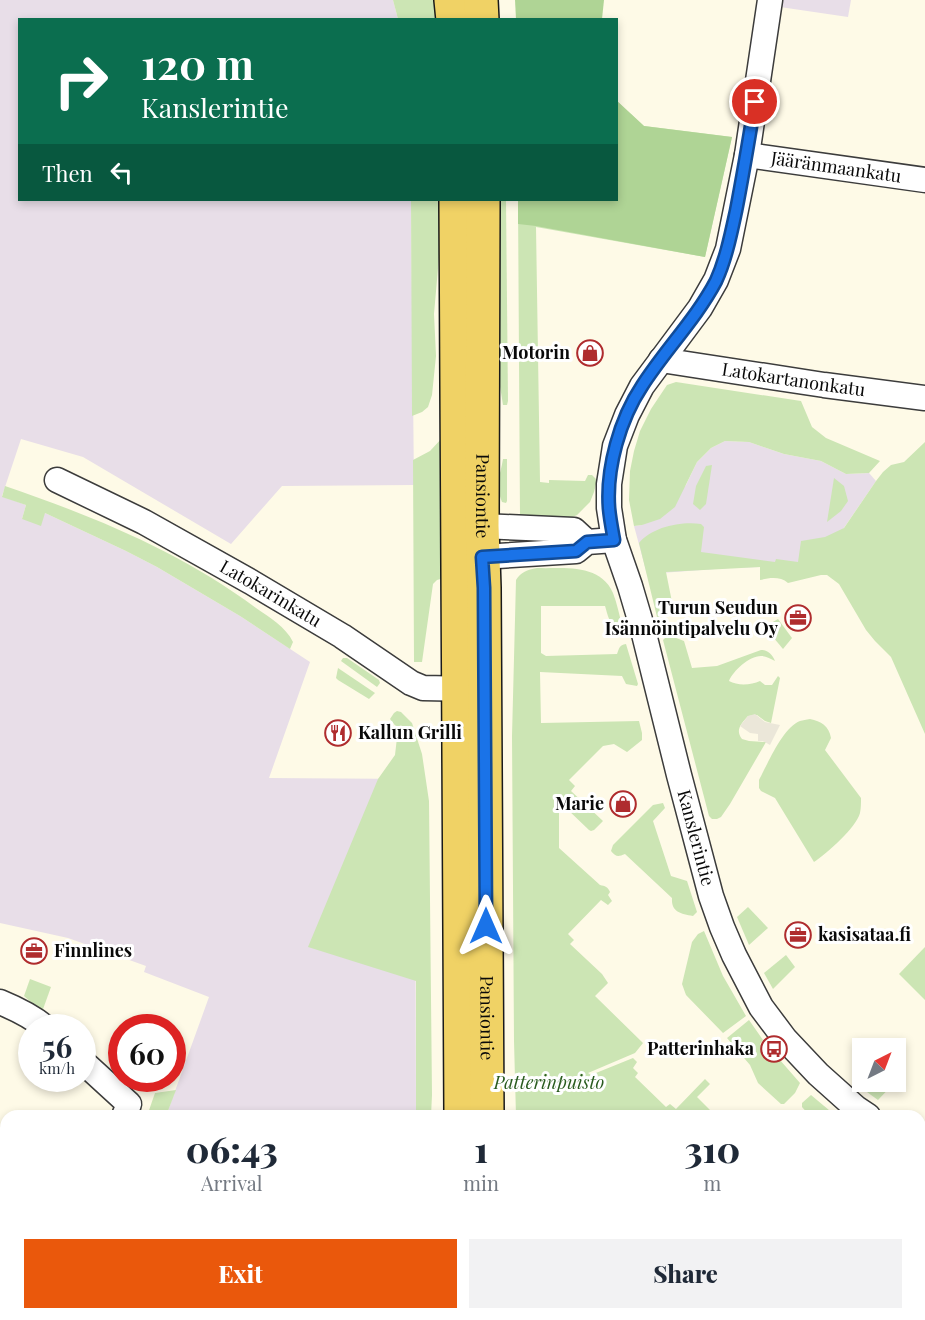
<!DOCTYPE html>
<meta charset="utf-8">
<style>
body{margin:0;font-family:"Playfair Display",serif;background:#f2f2f3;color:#1f2937;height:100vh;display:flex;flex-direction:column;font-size:22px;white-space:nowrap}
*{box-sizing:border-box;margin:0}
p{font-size:20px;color:#747a83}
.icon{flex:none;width:33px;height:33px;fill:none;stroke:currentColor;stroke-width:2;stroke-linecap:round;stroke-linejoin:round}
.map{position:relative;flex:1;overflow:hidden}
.details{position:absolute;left:0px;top:1110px;width:926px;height:210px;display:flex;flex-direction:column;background:#fff;border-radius:18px 18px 0 0;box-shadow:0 3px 9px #0003}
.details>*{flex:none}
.hud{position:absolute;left:18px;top:18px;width:600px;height:183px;border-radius:0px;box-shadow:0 3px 9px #0003;background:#0b6e4f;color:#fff;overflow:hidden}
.needle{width:39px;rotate:42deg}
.tools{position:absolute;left:852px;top:1038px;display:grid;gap:12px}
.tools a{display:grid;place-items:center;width:54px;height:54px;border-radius:0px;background:#fff;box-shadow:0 3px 9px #0003;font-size:30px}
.speed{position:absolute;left:18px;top:1014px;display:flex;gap:12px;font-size:30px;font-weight:700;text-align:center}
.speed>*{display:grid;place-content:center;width:78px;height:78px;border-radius:50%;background:#fff;box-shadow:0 3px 9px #0003;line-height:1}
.speed small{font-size:15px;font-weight:400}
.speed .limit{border:9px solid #d22;background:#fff;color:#111}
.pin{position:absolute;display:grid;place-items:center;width:51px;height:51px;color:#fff;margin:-26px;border:3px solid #fff;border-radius:50%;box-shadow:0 2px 6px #0007}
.me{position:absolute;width:66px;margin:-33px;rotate:0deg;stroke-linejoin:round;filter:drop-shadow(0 0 4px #0008)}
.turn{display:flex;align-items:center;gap:21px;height:126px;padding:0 24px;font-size:27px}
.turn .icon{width:78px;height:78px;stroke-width:2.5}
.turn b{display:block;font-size:42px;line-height:51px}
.then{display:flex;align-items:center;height:57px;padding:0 24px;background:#0003;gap:12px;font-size:22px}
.eta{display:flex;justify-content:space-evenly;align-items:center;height:102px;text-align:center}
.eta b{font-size:36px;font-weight:800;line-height:42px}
.primary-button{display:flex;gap:12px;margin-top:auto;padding:12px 24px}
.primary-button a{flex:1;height:69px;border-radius:0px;background:#ea580c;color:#fff;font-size:24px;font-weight:800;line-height:69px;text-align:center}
.primary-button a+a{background:#f2f2f3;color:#1f2937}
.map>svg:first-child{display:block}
.industrial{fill:#e8dee8}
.green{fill:#cce5b4}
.forest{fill:#afd495}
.plaza{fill:#ebe7d9}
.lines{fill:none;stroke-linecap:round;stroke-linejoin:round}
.street-casing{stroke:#3c3c3c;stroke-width:27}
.primary-casing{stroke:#1a1a1a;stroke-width:36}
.street{stroke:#fff;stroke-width:24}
.primary{stroke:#f0d265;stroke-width:33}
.route-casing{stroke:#114b97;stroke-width:15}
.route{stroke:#1a73e8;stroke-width:10}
.labels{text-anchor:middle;stroke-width:6;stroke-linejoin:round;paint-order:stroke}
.street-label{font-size:18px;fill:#090909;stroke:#fff}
.poi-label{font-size:18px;font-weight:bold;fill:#090909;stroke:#fff;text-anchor:end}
.park-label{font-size:18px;font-style:italic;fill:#2a5c1f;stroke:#fff}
</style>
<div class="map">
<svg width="925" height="1320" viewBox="0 0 925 1320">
<rect width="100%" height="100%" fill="#fefae7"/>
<g class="industrial">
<path d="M0,0h393l5,19 -378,1v180h391l3,285 -132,1 -51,58 -148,-87 -62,-18 -19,57 24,9 -4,14 23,-6 81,38 31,16 83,49 70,46 -41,116 146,1 1,337h-250l43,-119 -65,-25 2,-6 -78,-28 -68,-15z"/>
<path d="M781,0h70l-3,17 -68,-10z"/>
<path d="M725,441l24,1 35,12 37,7 25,13 23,-1 7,8 -39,57 -17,31 -59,-2 -32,1 -82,6 -13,-48 8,-1 44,-40 11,-23 14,-14z"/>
</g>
<g class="green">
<path d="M393,0h42l2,19h-39z"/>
<path d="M617,101l27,25 88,11 -27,120 -169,-30 4,255 9,1v-3l36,1 3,-6h4l5,5 -3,12 -4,10 -13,13 -9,4 -48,-3 -2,-316h98z"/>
<path d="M411,200h33l-10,114 2,42 -4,39 -4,12 -6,5 -10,4z"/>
<path d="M495,200h11l2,201 -1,4h-4l-8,-50z"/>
<path d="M676,382l125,19 11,26 14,11 54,23 -11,12 -23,1 -25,-13 -37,-7 -35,-12 -24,-1 -14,7 -14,14 -22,45 -15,12 -18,6 -8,1 -5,-26 1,-29 4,-20 6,-20 11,-22 16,-24z"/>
<path d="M443,437l1,141 -7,2 -4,4 -11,78h-8l-1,-202 17,-9z"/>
<path d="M925,442v292l-34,-77 -16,-16 -9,-11 -27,-46 -12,-9h-6l-33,8c-8,-7 -19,-5 -28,-3v-13l-94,5 6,30 5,5 -2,5 -5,4 -13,1 -18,-74c13,-16 42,-22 62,-19l3,3 -3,25 74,10 1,-3 22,3 3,-21 24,-4 19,-9 32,-47 7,-9 8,-7 13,-3z"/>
<path d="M503,459h4v42l-1,2 -4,-1c-7,-19 -2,-25 1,-43z"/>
<path d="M712,465l-6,39 -6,6 -7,-6 3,-18 10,-20z"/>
<path d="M834,478l10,8 4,15 -7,10 -14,11z"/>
<path d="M5,486c88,30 176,66 251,122 13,9 30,19 37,34l-3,7 -50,-33 -83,-49 -31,-16 -81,-38 -4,13 -19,-7 4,-14 -24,-8z"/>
<path d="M537,568c26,1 63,-5 76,25 4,10 6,21 9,32 -13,3 -14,-10 -17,-19h-64v47l5,3 71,-2c2,-5 2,-9 9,-10l12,40 -1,2 -11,-2 -4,-8 -82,-4 1,51 98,-2 3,12v7l-15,12 -13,-8 -11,2 -34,34 6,6 -4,5 32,30 -9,9 -3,1 -2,-1 -23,-22h-5l-2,2v38l41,37c5,1 8,2 10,7l-2,3 4,6 -4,4 -7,-5 -33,34 6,6 -4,4 32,30 6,9 -13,13 48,47 -8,10 -47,20 3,2 42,-17 4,4 -4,6 5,5 -3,4 31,30 4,-3 6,5 29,-30 5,5 -13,13 19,19h-200l-2,-75 -2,-305 4,-156c5,-8 11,-10 21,-12z"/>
<path d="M778,619l14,19 -9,11 -10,-12 -5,-9 3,-5z"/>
<path d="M671,636l13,5 8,27 25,-2 44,-16c7,0 11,4 14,11 -4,-2 -9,-5 -14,-5 -12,0 -28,15 -32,25 9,5 22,4 31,0l5,4h7l6,-9 2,2 -9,45 -6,-2 -8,-6 -9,1c-7,8 -13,14 -6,23l7,2 17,1 -36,62 -9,13 -4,2h-5l-3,-3 -46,-176 3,-3z"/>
<path d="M343,658h4l32,22 1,3 -3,4 -36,-26z"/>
<path d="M338,668l37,25 -6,6 -31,-19 -2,-2z"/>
<path d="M397,711l4,1 11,11 10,31 7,47 3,294 -1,21h-15v-135l-108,-34 70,-168 17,-24 3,-26 -8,-10 4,-6z"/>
<path d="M810,719c11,2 19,7 21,19l-6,12 36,48c0,5 0,10 -1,15 -4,15 -33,40 -46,49l-39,-64 -14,-7 -2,-3v-8c8,-15 24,-53 41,-59 3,-1 6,-1 10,-2z"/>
<path d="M663,803l2,5 -12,13 18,55 16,5 10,31 -4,4c-12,-2 -22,-4 -21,-18l-47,-44c-7,3 -9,3 -14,-3l2,-6 40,-40z"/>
<path d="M748,907l20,21 -19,17 -12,-28z"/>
<path d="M704,931l19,45 23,40 -23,17 -37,-38 -4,-11 10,-42 6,-8z"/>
<path d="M925,947v53l-26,-26z"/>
<path d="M786,955l9,12 -22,22 -9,-16z"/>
<path d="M30,979l21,8 -9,25 -18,-16z"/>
<path d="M749,1020l14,20 -3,4 9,11 4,-3 27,31 -5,10 -11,11h-3l-23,-21 -8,-18 -23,-27z"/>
<path d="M865,1082h30l-17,18 -18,-13z"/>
<path d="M176,1090l-10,26h-19l8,-23z"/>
<path d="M811,1095l25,21h-26l-8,-9v-4z"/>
<path d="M6,1190v20l-4,4 4,10v40l-6,-5v-68z"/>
<path d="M925,1276v44h-401l-1,-6h397v-33z"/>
<path d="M274,1314h148v6h-145l-5,-4z"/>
</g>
<g class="forest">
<path d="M515,0h89l-2,19h-86z"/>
<path d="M617,101l27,25 88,11 -27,120 -169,-31 -18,-2v-24h98z"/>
</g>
<path class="plaza" d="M755,714l10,8 15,3 -10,20 -7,-4h-5v-7l-8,-1 -10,-7 8,-10z"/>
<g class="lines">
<g class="street-casing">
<g id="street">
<path id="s1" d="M770,0l-23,155 -19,94 -12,31 -16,28 -58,78 -15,29 -12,31 -6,38v24l5,32 16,46 13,44 36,145 32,121 11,31 12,28 27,52 24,32 33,35 38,34 12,8"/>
<path id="s2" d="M747,155l178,25"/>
<path id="s3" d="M661,360l163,25 101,13"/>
<path id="s4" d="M57,480l87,42 107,60 91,54 69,47 12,5 50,1"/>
<path d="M587,542l-13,-12 -92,-4 -24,14 24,17 94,-6 11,-9 27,-2"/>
<path d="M0,1002c17,7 32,14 46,26"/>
<path d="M82,1061l47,43 -5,12"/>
<path d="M920,1147l5,2"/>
<path d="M0,1179l6,-1"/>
<path d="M0,1267l6,5"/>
<path d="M0,1291l6,5"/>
<path d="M29,1314l7,6"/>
<path d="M52,1314l5,6"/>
<path d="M239,1314l7,6"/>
</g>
</g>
<g class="primary-casing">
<g id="primary">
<path d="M451,0l2,20"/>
<path d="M481,0l1,20"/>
<path d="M456,200l5,916"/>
<path id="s5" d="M483,200l-1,326 2,62 3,528"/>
<path d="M464,1314l1,6"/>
<path d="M496,1314l1,6"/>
</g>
</g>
<use href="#street" class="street"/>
<use href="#primary" class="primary"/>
</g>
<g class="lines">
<g class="route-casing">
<path id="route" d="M486,926l-2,-338 -2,-31 94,-6 11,-9 27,-2c-2,-11 -4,-21 -5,-32 -3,-40 11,-89 33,-122 23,-36 54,-67 74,-105 10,-22 15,-47 20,-70 7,-36 13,-72 19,-109"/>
</g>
<use href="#route" class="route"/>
</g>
<defs>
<g id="shop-ring" transform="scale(1.35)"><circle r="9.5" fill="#fff" stroke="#af2c2e" stroke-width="1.5"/><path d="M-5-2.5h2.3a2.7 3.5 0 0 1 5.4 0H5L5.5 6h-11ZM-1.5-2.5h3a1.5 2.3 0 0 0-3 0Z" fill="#af2c2e"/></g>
<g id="office-ring" transform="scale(1.35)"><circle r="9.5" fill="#fff" stroke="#af2c2e" stroke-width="1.5"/><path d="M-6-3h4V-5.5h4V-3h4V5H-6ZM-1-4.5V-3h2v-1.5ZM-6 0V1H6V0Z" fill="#af2c2e"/></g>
<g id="restaurant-ring" transform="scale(1.35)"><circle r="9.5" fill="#fff" stroke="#af2c2e" stroke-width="1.5"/><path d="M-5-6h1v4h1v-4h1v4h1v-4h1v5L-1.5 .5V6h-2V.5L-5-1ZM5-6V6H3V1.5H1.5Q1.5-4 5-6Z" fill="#af2c2e"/></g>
<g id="bus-ring" transform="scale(1.35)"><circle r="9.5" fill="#fff" stroke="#af2c2e" stroke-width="1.5"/><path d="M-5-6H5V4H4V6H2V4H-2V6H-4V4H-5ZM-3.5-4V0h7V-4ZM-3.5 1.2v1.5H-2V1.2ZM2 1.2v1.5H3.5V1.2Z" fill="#af2c2e"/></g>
</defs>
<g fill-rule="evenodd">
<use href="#shop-ring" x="590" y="353"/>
<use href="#office-ring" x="798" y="618"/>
<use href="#restaurant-ring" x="338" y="733"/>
<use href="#shop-ring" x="623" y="804"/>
<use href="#office-ring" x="798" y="935"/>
<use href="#office-ring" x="34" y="951"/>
<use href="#bus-ring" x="774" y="1049"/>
</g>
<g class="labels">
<g class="street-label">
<text dy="6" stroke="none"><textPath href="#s2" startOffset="90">Jääränmaankatu</textPath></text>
<text dy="6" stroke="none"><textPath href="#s3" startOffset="134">Latokartanonkatu</textPath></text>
<text dy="6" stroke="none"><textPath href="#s5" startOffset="296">Pansiontie</textPath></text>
<text dy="6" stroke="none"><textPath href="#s4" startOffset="242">Latokarinkatu</textPath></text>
<text dy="6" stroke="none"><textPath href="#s1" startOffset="885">Kanslerintie</textPath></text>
<text dy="6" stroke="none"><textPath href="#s5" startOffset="818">Pansiontie</textPath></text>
</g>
<g class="poi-label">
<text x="570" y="359">Motorin</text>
<text x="778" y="614">Turun Seudun<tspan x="778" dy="21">Isännöintipalvelu Oy</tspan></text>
<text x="358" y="739" text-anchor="start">Kallun Grilli</text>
<text x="604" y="810">Marie</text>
<text x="818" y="941" text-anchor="start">kasisataa.fi</text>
<text x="54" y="957" text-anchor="start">Finnlines</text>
<text x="754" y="1055">Patterinhaka</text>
</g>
<g class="park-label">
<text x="549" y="1089">Patterinpuisto</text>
</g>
</g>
</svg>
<div class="tools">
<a><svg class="needle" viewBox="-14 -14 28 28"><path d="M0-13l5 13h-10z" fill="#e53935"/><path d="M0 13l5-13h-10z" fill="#747a83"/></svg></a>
</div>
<div class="speed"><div>56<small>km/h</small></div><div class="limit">60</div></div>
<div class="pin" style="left:755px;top:102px;background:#d93025"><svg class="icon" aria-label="arrive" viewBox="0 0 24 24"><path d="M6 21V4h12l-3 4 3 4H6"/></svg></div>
<svg class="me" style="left:486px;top:926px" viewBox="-20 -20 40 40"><path d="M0-17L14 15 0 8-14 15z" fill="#1a73e8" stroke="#fff" stroke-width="4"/></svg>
<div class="hud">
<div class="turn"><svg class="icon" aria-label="right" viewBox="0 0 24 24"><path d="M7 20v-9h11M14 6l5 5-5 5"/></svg><div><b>120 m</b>Kanslerintie</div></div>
<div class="then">Then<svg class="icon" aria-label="left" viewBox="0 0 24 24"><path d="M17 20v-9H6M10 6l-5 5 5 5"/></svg></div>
</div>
<section class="details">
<div class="eta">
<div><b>06:43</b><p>Arrival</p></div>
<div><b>1</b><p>min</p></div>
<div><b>310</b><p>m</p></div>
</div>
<div class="primary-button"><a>Exit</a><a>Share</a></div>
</section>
</div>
